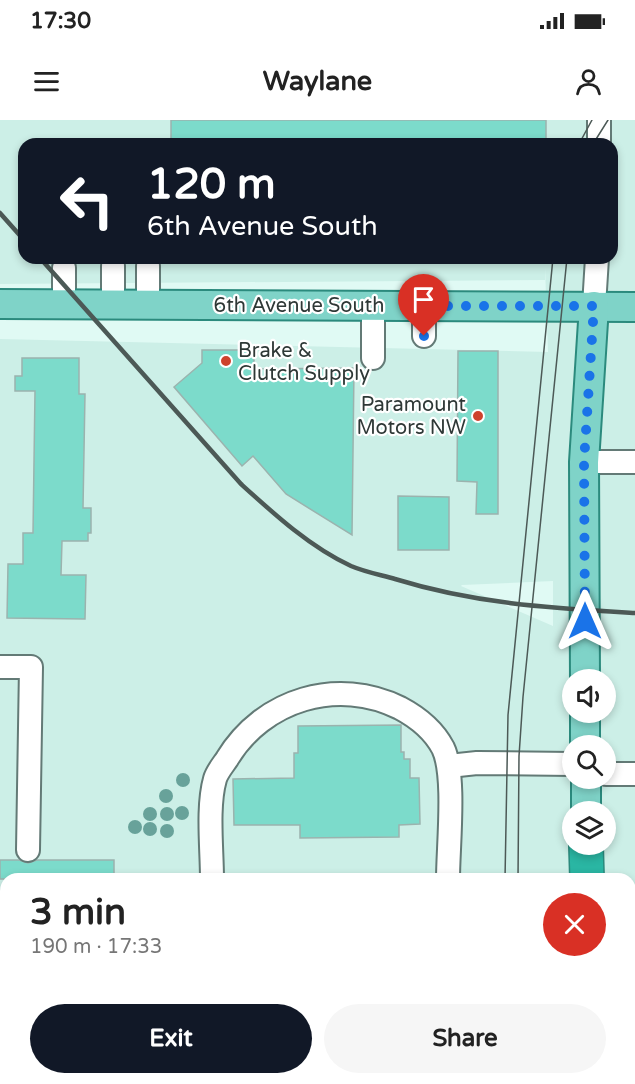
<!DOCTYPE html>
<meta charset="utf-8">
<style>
body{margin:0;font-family:"Varela Round",sans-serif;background:#f6f6f6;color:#222;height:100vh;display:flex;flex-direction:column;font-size:22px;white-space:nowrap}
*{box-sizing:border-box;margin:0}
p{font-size:20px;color:#767676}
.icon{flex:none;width:33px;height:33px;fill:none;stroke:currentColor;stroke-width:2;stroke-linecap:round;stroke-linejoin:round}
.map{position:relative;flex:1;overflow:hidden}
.sheet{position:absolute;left:0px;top:753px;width:636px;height:212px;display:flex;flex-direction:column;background:#fff;border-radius:18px 18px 0 0;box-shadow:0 3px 9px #0003}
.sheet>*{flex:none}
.top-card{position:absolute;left:18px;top:18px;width:600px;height:126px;border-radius:18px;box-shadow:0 3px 9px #0003;background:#111827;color:#fff;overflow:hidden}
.tools{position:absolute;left:562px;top:549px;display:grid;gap:12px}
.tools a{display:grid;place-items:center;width:54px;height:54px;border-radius:50%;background:#fff;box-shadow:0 3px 9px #0003;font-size:30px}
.pin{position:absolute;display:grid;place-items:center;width:51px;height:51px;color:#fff;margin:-62px -26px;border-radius:50% 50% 50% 0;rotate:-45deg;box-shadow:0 0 6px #0007}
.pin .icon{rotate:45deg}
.me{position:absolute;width:66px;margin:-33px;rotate:0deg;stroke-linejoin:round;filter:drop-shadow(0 0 4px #0008)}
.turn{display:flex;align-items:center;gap:21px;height:126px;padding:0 30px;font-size:27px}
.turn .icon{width:78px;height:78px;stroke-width:2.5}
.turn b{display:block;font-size:42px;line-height:51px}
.round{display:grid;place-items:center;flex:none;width:63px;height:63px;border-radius:32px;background:#f6f6f6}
.overview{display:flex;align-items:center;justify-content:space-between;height:102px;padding:0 30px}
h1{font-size:36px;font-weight:700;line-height:45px}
.primary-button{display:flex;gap:12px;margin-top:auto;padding:12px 30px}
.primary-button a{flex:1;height:69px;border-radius:36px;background:#111827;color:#fff;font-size:24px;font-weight:700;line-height:69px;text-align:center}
.primary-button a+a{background:#f6f6f6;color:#222}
.status{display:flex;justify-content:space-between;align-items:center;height:42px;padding:0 30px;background:#fff;direction:ltr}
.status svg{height:16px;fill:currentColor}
header{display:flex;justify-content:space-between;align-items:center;height:78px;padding:0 30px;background:#fff;font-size:27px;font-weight:700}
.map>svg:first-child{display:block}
.built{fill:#ccefe7;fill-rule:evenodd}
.building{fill:#7cdbcb;stroke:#9bb3ae;stroke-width:1.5}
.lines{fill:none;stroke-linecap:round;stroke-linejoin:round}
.minor-casing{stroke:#637a76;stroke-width:26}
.major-casing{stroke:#2b8a7d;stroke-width:32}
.highway-casing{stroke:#2b8a7d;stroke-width:36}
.minor{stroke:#fff;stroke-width:22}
.major{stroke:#7fd3c8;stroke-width:28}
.highway{stroke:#2ab6a3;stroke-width:33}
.tram{stroke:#4c5956;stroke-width:1.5}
.rail{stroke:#4c5956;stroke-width:4.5}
.tree{fill:#68a29a}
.route{stroke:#1a73e8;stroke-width:10;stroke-dasharray:0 18}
.poi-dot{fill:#ce422c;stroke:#fff;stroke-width:2}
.labels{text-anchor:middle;stroke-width:4.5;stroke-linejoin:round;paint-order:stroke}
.street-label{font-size:20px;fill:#2e3836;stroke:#fff}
.poi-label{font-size:20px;fill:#2e3836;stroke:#fff;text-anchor:start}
</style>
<div class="status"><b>17:30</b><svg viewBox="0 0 49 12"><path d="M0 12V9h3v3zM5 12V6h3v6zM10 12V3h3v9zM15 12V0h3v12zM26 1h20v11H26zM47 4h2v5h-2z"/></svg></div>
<header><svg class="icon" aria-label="menu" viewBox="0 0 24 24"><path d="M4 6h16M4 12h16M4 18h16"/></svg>Waylane<svg class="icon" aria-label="person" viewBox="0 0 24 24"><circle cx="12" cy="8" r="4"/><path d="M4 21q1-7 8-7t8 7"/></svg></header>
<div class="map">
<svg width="635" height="964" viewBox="0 0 635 964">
<rect width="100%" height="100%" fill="#e0faf4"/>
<path class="built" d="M0,0h635v964h-635v-745l548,13 -3,-85v13l-545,4zM24,24h588v114h-588zM553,461v45l-92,-40 1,-1zM573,560h33v32h-33zM573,626h33v32h-33zM573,692h33v32h-33zM6,759h624v199h-624z"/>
<g class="building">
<rect x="171" y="0" width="375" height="24"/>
<path d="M202,230h52v19l100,-1 -2,167 -66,-41 -33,-38 -11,10 -68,-79 28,-24z"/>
<path d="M458,231h40v163h-22l1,-32 -20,-1z"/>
<path d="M22,238h57v36h6l-2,114h8v25h-3v8h-26l-1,34h25l-1,44 -78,-1 1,-54h15v-31h10l2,-142h-20v-15h7z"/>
<path d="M398,376l51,1v53h-51z"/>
<path d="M401,605v27h3v7h6v19h9l1,46 -21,1v12l-99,1v-13h-66l-1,-46 61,-1v-25h4v-27z"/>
<path d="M0,740h19l9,3 9,-3h77v19h-114z"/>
</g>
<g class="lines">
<g class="minor-casing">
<g id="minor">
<path d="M599,24v-24"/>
<path d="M113,146v38"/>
<path d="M148,146v38"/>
<path d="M64,148v36"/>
<path d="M373,185v53"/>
<path d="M424,186v30"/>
<path d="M594,186l3,-48"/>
<path d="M584,342h51"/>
<path d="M0,547h31l-3,183"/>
<path d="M449,646l28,-3 96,1"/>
<path d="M606,654h29"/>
<path d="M212,759c0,-30 -5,-72 3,-100 2,-7 8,-14 12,-20 36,-60 111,-82 173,-51 17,9 34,23 43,40 13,27 5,98 5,131"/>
<path d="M630,786h5"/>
<path d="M0,846h6"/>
<path d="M58,958v6"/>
<path d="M230,958v6"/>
</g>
</g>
<g class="major-casing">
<g id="major">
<path d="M0,184l635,3"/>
<path d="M585,560l-1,-218 10,-156"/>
<path d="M585,592v34"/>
<path d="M586,658v34"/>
<path d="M610,958v6"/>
<path d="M567,964v-6"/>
</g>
</g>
<g class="highway-casing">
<g id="highway">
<path d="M586,725l1,34"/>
<path d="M589,964v-6"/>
</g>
</g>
<use href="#minor" class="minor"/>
<use href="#major" class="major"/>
<use href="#highway" class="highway"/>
<g class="tram">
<path d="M579,24l13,-24"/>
<path d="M593,24l15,-24"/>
<path d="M505,759l3,-164 45,-457"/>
<path d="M518,759l1,-123 4,-59 44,-439"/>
<path d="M506,958v6"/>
<path d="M518,964v-6"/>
</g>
<g class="rail">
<path d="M0,93l24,27"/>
<path d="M40,138l201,226c33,30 69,63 110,82 14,6 30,9 44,13 81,25 156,29 240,34"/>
</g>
</g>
<g class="tree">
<circle cx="183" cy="660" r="7"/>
<circle cx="166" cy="676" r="7"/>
<circle cx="182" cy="693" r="7"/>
<circle cx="150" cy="694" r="7"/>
<circle cx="167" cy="694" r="7"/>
<circle cx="135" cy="707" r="7"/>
<circle cx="150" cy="709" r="7"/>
<circle cx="167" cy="711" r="7"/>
</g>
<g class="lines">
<path class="route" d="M424,216v-30h170l-10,156 1,159"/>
</g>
<g class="poi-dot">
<circle cx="226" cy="241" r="6"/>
<circle cx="478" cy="296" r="6"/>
</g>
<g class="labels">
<g class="street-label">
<text x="299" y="192">6th Avenue South</text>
</g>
<g class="poi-label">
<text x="238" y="237">Brake &amp;<tspan x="238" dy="23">Clutch Supply</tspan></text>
<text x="466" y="291" text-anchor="end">Paramount<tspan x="466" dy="23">Motors NW</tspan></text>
</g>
</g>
</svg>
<div class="tools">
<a><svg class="icon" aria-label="sound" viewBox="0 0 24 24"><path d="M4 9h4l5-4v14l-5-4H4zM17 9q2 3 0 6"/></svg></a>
<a><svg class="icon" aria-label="search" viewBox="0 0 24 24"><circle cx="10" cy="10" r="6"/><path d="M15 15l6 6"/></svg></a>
<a><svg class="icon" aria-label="layers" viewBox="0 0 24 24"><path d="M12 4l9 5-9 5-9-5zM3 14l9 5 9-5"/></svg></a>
</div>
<div class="pin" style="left:424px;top:216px;background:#d93025"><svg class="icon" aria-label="arrive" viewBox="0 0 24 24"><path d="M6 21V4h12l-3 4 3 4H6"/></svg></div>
<svg class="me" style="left:585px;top:501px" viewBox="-20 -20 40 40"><path d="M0-17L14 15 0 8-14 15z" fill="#1a73e8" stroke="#fff" stroke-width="4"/></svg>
<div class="top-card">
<div class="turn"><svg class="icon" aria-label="left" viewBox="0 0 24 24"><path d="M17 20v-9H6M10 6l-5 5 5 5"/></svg><div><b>120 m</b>6th Avenue South</div></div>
</div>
<section class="sheet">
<div class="overview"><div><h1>3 min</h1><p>190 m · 17:33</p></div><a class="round" style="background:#d93025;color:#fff"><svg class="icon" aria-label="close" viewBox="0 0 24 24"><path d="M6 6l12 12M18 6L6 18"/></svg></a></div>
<div class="primary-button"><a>Exit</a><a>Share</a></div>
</section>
</div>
